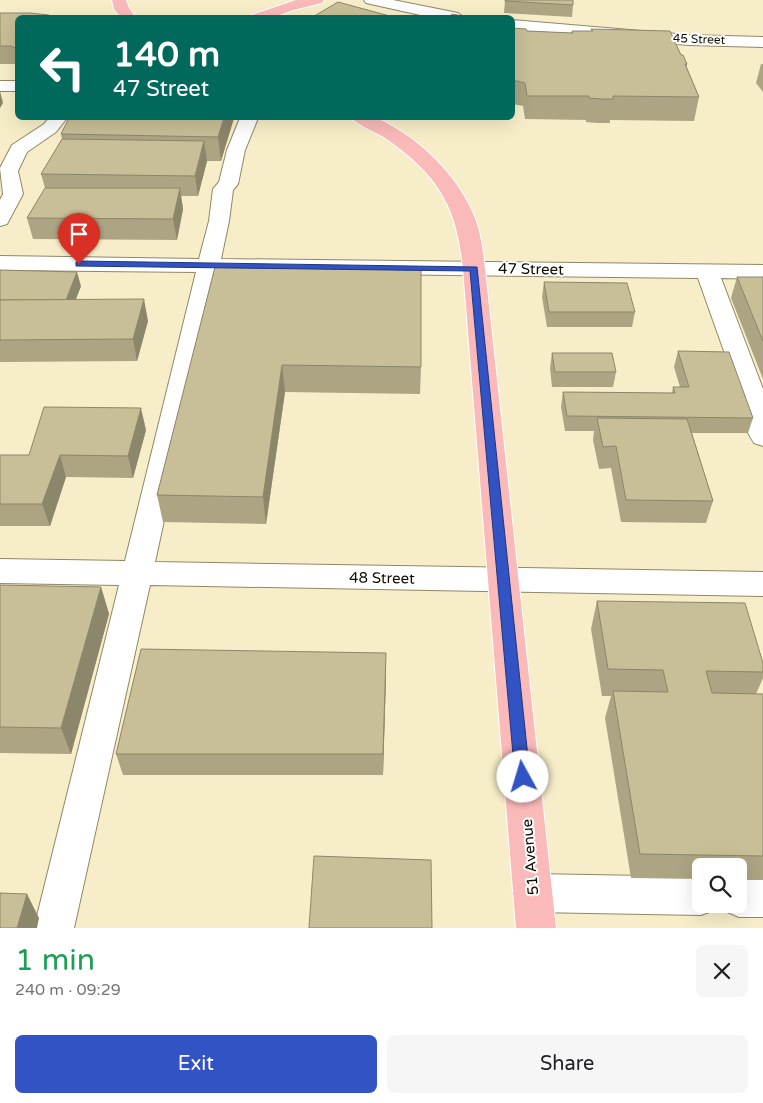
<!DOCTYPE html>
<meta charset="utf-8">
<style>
body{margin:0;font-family:"Varela Round",sans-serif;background:#f6f6f6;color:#202124;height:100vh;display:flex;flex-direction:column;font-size:19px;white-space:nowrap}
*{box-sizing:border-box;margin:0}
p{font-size:16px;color:#757577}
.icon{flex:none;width:28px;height:28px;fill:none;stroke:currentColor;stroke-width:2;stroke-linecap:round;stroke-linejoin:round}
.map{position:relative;height:928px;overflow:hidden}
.drawer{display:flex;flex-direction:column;background:#fff;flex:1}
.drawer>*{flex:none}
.hud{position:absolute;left:15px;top:15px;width:500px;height:105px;border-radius:8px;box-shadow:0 5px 20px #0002;background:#00695c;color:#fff;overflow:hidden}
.controls{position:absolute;left:692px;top:858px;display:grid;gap:10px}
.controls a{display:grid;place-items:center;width:55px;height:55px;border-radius:8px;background:#fff;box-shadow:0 5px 20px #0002;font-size:25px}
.pin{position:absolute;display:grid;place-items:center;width:42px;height:42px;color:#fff;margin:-51px -21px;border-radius:50% 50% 50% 0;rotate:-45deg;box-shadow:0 0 5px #0007}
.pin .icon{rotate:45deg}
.me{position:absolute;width:55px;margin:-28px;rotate:354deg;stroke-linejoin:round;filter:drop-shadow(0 0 4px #0008)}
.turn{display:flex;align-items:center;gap:18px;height:105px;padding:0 15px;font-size:22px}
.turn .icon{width:65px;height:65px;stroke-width:2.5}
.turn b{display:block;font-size:35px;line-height:42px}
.round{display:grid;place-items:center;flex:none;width:52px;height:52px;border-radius:8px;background:#f6f6f6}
.summary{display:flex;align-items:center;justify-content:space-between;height:85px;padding:0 15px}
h1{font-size:30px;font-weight:600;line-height:38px;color:#1e9e55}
.cta{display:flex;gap:10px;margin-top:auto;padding:10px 15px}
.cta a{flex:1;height:58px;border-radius:8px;background:#3253c3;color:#fff;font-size:20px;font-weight:600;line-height:58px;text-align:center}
.cta a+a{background:#f6f6f6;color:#202124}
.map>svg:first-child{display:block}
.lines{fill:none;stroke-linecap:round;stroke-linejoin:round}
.minor-casing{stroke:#908865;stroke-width:2}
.major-casing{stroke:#fff;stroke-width:2}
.minor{fill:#fff;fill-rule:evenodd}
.major{fill:#fabab9;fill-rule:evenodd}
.wall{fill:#aca483}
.shaded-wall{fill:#8c866a}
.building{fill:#c8bf98;stroke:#8c866a}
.route{fill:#3253c3;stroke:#20367f}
.labels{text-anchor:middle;stroke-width:4;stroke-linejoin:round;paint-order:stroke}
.far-street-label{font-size:12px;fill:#100d02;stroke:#fff}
.street-label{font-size:15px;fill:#100d02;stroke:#fff}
</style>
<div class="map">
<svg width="763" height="928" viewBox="0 0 763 928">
<rect width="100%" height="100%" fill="#f7eec9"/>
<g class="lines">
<g class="minor-casing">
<g id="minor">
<path d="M364,0h29l65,13 7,5h-31l-68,-15z"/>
<path d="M512,20l177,15 74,2v10l-74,-2 -177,-15z"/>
<rect x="0" y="81" width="18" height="10"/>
<path d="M49,118h18l-11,14 -29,20 -9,19 5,23 -16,30 -7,2v-26l3,-6 -3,-26 12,-23 32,-21z"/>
<path d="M240,118h18l-13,32 -7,34 -5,6 -4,31 -8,38 542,6v14l-42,-1 42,111v57l-9,-3c-8,-12 -14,-27 -12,-41l-44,-124 -480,-6 -63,290 608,10v24l-613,-11 -76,343h-40l85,-343 -119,-2v-24l125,2 71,-289 -196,-2v-14l199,3 10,-38 4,-32 6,-7 8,-32z"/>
<path d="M533,874l168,3v27h16l-2,6 -14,5 -168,-3 -14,-5 -6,-14 6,-14z"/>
<path d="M763,877v40h-24l-14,-6 -3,-7h17v-26z"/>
</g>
</g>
<g class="major-casing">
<g id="major">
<path d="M112,0h14l3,8 7,10h-15l-7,-9z"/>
<path d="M296,0h28l-2,3 -29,7 -21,8h-22l2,-3z"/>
<path d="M352,118c6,-1 16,-2 23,0 6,1 12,5 17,8 35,20 67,53 82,90 7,17 9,35 11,53l71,659h-40l-53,-659c-6,-62 -24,-93 -75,-129 -9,-7 -30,-14 -36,-22z"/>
</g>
</g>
<use href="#minor" class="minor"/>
<use href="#major" class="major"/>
</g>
<g class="wall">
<path d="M505,0l68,5 -1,12 -68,-4z"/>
<path d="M0,13l18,5v47l-3,-1h-15z"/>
<path d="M512,28l15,3 44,2 1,-2h19v-2l90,26 6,9v4l12,29 -5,24 -84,-1v3h-12l-12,-1v-2l-61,-1 -2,-13 -11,-2z"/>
<path d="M761,64h2v28l-7,-9z"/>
<path d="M234,118l-13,43h-14l-9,35h-17l2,13 -6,31 -144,-1 -6,-21 18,-30 -4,-14 21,-35 -1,-5z"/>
<path d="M215,267l206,100 -1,27 -135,-2 -19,132 -103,-2 -6,-27z"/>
<path d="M0,270l81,16 -5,13 72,22 -11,40 -137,1z"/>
<path d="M737,277h26v102l-32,-81z"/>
<path d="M544,282l91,30 -3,15h-85l-5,-30z"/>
<path d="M678,351l75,67 -5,15h-56l21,68 -7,22 -85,-1 -10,-54 -12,1 -6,-29 1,-9h-29l-4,-24 2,-15 109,1 1,-6h7l-6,-20z"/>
<path d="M552,353l64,19 -3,15h-61l-2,-19z"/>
<path d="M146,430l-13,48 -67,-1 -16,49h-50v-71h29z"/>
<path d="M0,585l101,2 8,27 -38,140 -71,-1z"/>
<path d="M597,601l166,62v15l-7,16h7v186h-24v-14h-38v13l-70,-1 -26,-160 6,-22h-9l-11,-67z"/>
<path d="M386,675l-3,100h-260l-7,-21z"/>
</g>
<g class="shaded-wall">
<path d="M0,91l3,12 -3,5z"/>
<path d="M224,118h10l-13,43 -3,-24z"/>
<path d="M204,141l3,20 -9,35 -3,-20z"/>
<path d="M180,188l3,21 -6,31 -4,-21z"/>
<path d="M77,272l4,14 -14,35 -4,-15z"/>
<path d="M144,299l4,22 -11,40 -4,-22z"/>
<path d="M282,365l3,27 -19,132 -3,-27z"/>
<path d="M141,408l5,22 -13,48 -5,-22z"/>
<path d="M60,455l6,22 -16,49 -8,-22z"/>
<path d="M101,587l8,27 -38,140 -10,-26z"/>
<path d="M386,653v22l-3,100v-21z"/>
<path d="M27,894l12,24 -2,10h-20z"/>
</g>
<g class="building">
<path d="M505,0h68v5l-68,-4z"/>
<path d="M338,2l59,16h-86z"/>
<path d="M0,13h30l19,2 3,3h-34v31l-7,-3h-11z"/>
<path d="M452,14l21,4h-25z"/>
<path d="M512,28l14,1 1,2 46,2 -1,-2h21l-2,-2 79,2 11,24h2l4,9h-2l14,33 -86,-1v3h-11l-13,-1v-2h-62l-2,-13 -13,-3z"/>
<path d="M69,118h155l-6,19 -157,-3z"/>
<path d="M62,139l142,2 -9,35 -154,-2z"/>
<path d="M45,188h135l-7,31 -146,-1z"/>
<path d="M215,267l206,3v97l-139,-2 -19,132 -106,-2z"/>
<path d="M0,270l77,2 -11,28h-66z"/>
<path d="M737,277h26v64z"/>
<path d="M544,282l83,1 8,29h-86z"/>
<path d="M144,299l-11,40 -133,1v-40z"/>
<path d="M678,351l51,1 24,66 -186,-2 -4,-24 112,1 -2,-6h16z"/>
<path d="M552,353h60l4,19h-61z"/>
<path d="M44,407l97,1 -13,48 -68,-1 -18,49h-42v-49h29z"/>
<path d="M597,418l90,1 26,82 -87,-1 -10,-54 -13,1z"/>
<path d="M0,585l101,2 -40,141 -61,-1z"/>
<path d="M597,601l148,2 18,60v9l-57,-1 6,22 51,1v162l-123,-2 -27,-163 55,1 -5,-22 -55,-1z"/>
<path d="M141,649l245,4 -3,101h-267z"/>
<path d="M314,856l117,4 1,68h-123z"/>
<path d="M0,893l27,1 -10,34h-17z"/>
</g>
<path class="route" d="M79,261l398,6 53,510 -2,5 -5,2 -6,-2 -2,-5 -45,-506 -394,-5v-4z"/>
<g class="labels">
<g class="far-street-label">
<text transform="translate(699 39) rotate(2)" y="4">45 Street</text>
</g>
<g class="street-label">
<text transform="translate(531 269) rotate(1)" y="5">47 Street</text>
<text transform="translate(382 578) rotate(1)" y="5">48 Street</text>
<text transform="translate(530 857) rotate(-95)" y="5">51 Avenue</text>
</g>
</g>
</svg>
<div class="controls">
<a><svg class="icon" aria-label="search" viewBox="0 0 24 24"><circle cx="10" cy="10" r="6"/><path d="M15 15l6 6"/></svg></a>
</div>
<div class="pin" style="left:79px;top:264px;background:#d93025"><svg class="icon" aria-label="arrive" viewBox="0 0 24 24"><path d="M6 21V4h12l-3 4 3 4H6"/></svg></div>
<svg class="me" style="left:523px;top:777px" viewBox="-20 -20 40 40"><circle r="19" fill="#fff"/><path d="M0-13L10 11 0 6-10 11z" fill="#3253c3"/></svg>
<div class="hud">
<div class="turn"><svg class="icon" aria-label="left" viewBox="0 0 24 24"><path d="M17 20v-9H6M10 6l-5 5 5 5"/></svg><div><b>140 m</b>47 Street</div></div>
</div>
</div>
<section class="drawer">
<div class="summary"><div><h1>1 min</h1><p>240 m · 09:29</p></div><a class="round"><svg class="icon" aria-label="close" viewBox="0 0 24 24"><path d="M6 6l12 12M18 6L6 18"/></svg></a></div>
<div class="cta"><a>Exit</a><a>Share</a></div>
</section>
